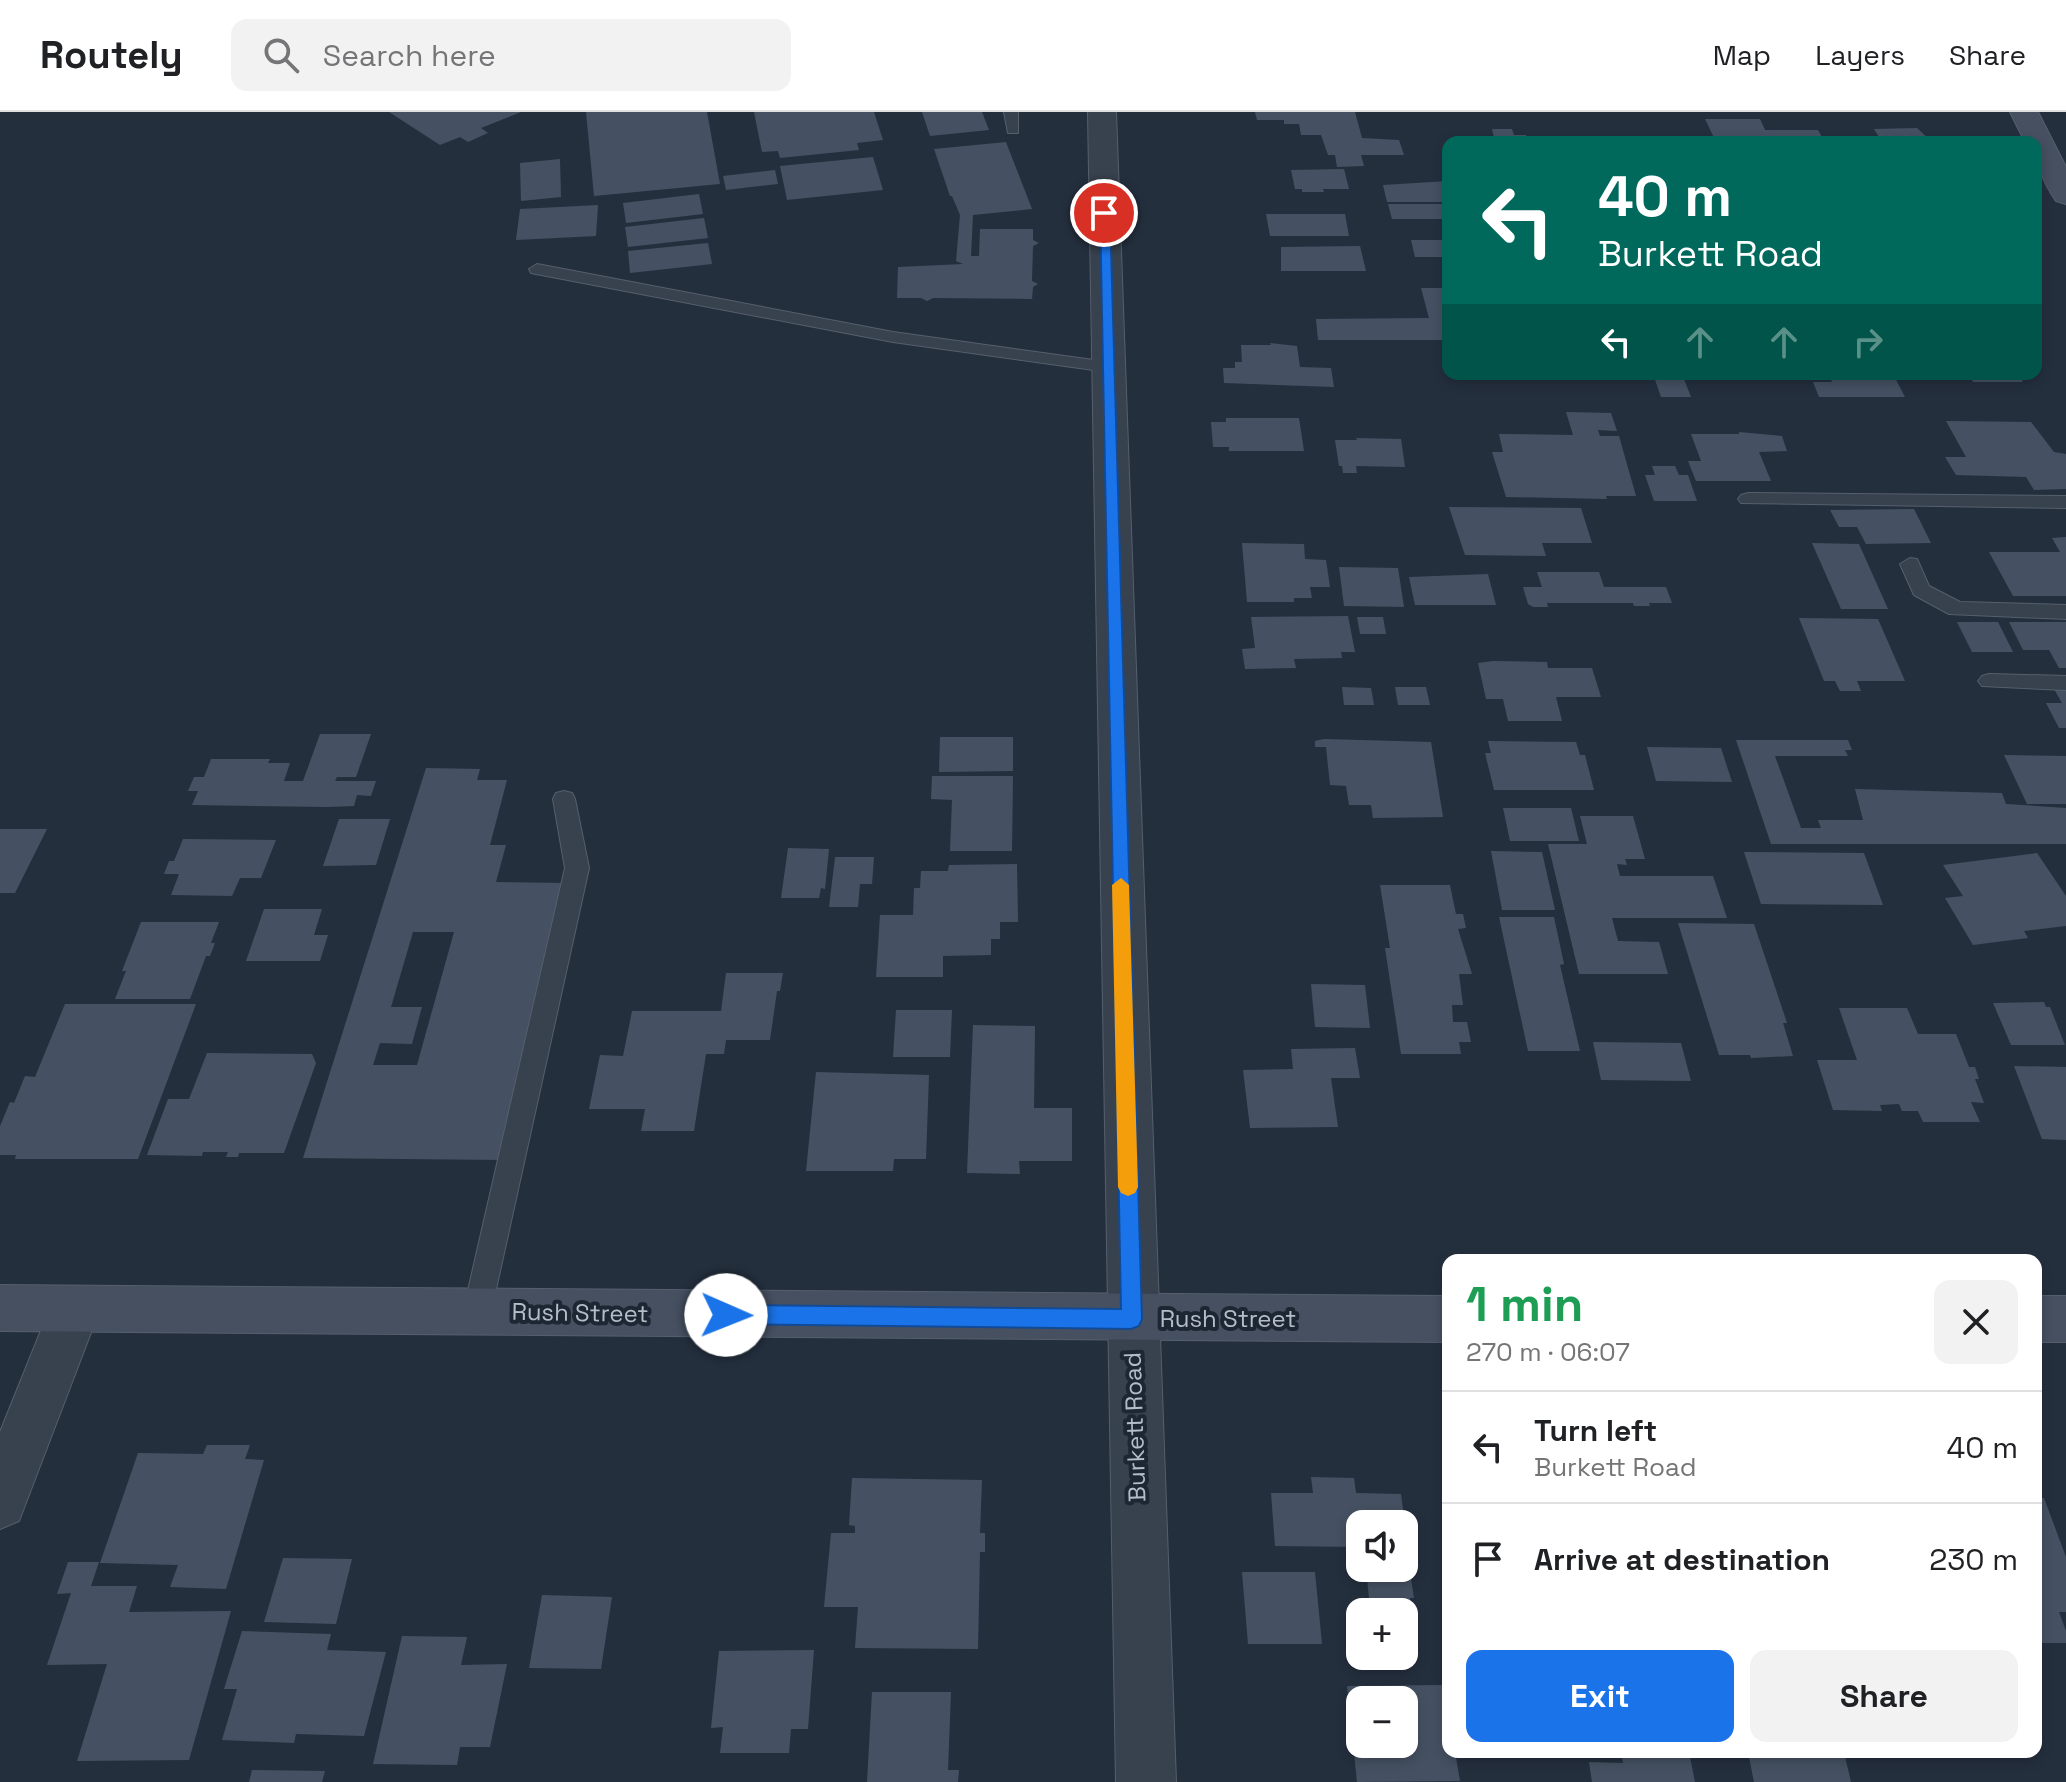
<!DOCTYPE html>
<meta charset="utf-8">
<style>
body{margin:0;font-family:"Space Grotesk",sans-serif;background:#f2f2f2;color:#202124;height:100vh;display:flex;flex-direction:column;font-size:30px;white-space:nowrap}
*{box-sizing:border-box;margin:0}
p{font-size:26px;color:#757577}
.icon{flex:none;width:44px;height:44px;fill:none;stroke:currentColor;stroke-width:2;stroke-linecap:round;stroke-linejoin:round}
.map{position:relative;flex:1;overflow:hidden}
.side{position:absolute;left:1442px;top:1142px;width:600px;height:504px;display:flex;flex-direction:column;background:#fff;border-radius:16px;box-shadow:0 4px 12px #0003}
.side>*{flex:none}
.hud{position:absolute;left:1442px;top:24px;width:600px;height:244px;border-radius:16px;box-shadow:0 4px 12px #0003;background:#00695c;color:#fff;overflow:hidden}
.buttons{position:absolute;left:1346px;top:1398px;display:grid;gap:16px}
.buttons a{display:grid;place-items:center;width:72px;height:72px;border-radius:16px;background:#fff;box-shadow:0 4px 12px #0003;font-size:40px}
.pin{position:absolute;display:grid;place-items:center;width:68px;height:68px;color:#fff;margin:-34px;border:4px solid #fff;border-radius:50%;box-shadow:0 2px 8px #0007}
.me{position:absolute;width:88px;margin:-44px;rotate:91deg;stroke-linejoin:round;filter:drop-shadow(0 0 6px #0008)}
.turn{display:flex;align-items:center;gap:28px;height:168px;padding:0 24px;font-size:36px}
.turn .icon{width:104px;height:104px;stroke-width:2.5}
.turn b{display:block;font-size:56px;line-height:68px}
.lanes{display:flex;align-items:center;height:76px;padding:0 24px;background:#0003;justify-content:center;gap:40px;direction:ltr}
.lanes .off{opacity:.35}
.round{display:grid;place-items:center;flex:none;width:84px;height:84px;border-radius:16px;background:#f2f2f2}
.head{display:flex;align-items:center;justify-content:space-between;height:136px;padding:0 24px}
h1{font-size:48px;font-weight:600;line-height:60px;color:#1e9e55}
.action{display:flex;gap:16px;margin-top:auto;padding:16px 24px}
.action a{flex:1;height:92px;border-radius:16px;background:#1a73e8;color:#fff;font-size:32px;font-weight:600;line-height:92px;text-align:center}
.action a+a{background:#f2f2f2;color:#202124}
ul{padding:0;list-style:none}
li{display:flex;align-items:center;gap:24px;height:112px;padding:0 24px;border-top:2px solid #e0e0e0}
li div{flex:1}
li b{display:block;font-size:30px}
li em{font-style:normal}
header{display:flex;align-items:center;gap:48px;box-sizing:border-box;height:112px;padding:0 40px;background:#fff;border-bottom:2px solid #e0e0e0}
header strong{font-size:38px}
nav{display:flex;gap:44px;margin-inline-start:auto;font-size:28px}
.search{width:560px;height:72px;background:#f2f2f2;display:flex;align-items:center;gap:20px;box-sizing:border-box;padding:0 28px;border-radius:16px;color:#757577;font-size:30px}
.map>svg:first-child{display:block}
.building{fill:#455162;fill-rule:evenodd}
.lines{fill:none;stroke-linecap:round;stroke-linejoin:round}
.lane-casing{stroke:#565f6c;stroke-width:2}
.street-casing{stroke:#565f6c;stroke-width:2}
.secondary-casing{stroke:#565f6c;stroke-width:2}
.lane{fill:#38414e;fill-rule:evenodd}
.street{fill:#38414e;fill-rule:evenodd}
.secondary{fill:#465061;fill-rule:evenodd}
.route{fill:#1a73e8;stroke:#114b97;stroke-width:2}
.slow{fill:#f59e0b}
.labels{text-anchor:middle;stroke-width:8;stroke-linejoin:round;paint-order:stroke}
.street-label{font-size:24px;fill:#b4bcc9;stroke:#1d2633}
</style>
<header>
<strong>Routely</strong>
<div class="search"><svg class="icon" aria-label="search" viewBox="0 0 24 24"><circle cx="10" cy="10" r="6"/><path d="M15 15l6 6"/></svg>Search here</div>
<nav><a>Map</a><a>Layers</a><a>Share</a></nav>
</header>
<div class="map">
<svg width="2066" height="1670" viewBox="0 0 2066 1670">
<rect width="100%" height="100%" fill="#242f3e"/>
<g class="building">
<path d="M389,0h132l-40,16 7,5 -20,9 -8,-5 -20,8z"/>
<path d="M586,0h121l13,72 -126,12z"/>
<path d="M754,0h120l9,28 -26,3 2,7 -79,8 -2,-7 -16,1z"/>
<path d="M922,0h60l7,18 -59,6z"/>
<path d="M1255,0h100l7,26 37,2 5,15h-43l3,11 -27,1 -2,-12h-7l-7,-20h-20l-2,-11h-15v-4h-27z"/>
<path d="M1705,7h55l5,11h53l7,12h-109z"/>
<path d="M1917,16l13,12 -48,2 -8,-13z"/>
<path d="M1492,17h20l2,6h12l3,7h-34z"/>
<path d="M1006,30l26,67 -59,6 -2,41h8l1,-27h53v11l6,3 -6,3 -1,35 6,3 -5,3 -1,12 -99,-1 -6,3 -6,-3h-24l1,-31 65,-3 -7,-3 4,-46 -8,-19h-2l-16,-47z"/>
<path d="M873,45l10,33 -96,10 -7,-34z"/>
<path d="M560,47l1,38 -40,4 -1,-38z"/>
<path d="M1344,57l5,20h-26l1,3h-22v-3h-7l-4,-19z"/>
<path d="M775,58l3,14 -52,6 -3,-14z"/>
<path d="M1448,69v21h-61l-4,-17z"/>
<path d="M699,82l4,20 -77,9 -3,-20z"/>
<path d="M1388,92h58l2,15h-56z"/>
<path d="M598,93l-2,31 -80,4 4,-31z"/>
<path d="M1266,102h79l4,22h-79z"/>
<path d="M704,106l4,20 -80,9 -3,-20z"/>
<path d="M1411,128h37v17h-33z"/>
<path d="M708,131l4,21 -82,9 -2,-22z"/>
<path d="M1360,134l6,25h-85v-24z"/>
<path d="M1421,176h27v52h-130l-2,-21 113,-1z"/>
<path d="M1270,231l27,3 3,21 31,1 3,19 -110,-4 -1,-15h12v-6h7l-1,-17h30z"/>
<path d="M1653,262h29l9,23h-30z"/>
<path d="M1829,262h64l12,23h-86l-6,-15h19z"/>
<path d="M1969,262h49l5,8h-50z"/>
<path d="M1566,300l45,1 6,18 -19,-1 2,6h19l17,60h-30l1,3 -101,-2 -14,-45h11l-4,-18 74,1z"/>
<path d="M1226,306h73l5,33h-75v-4h-16l-2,-25h15z"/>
<path d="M1946,309l85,1 23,30 12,2v35l-32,1 -8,-13 -70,-2 -11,-18h21z"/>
<path d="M1739,320l43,4 5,15 -28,1 12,29h-75l-8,-20h13l-10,-27h48z"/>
<path d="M1356,326l45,1 4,28 -49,-1 1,7h-14l-1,-7h-3l-4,-26h22z"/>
<path d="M1652,354h23l4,9h9l9,26h-43l-9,-26h10z"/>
<path d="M1449,395l132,1 11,35h-50l4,13 -81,-1z"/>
<path d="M1914,397l17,34 -65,1 -9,-17h-18l-9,-17z"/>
<path d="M2066,425v59h-53l-24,-44h71l-8,-14z"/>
<path d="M1242,431l62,1 1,15 21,1 4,27h-20l2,11h-18v4h-47z"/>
<path d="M1812,431l47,1 29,65h-47z"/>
<path d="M1339,455l59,1 6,39 -60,-1z"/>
<path d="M1537,460h62l5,15h62l6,16h-23l1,3h-16l-1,-3h-86l1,4h-15l-5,-3 -5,-17h19z"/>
<path d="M1488,462l8,31h-81l-6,-28z"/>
<path d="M1348,504l7,36h-14l1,6 -48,1 2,9 -51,1 -3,-20 13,-1 -4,-31z"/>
<path d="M1357,505h26l3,17h-26z"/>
<path d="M1799,506l79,1 27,62h-48l4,10h-21l-5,-10h-11z"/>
<path d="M1957,510h41l15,30h-41z"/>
<path d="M2009,510h57v46h-7l-10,-18h-26z"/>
<path d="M1493,549l54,1 1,6h44l9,29h-45l6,24h-54l-5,-22h-17l-8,-36z"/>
<path d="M1342,575l29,1 3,17h-30z"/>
<path d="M1395,575h31l4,18h-32z"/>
<path d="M2054,577h12v39h-7l-13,-25h16z"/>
<path d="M320,622h51l-15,43h-19l-2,4h41l-5,15 -14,-1 -3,11 -26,1 -136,-2 6,-14h-10l6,-14h10l7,-18h59l-2,4h22l-6,18h19z"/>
<path d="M940,625h73v34l-74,1z"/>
<path d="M1324,627l107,3 12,75 -70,1 -2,-13h-22l-3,-19 -16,-1 -4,-38h-11v-6z"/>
<path d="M1736,628h112l4,10h-7l3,6h-73l26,72h20l-3,-8h45l-8,-31 147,4 4,11 60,4v36h-295z"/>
<path d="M1488,629l88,1 4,13h5l9,35h-100l-9,-37h6z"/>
<path d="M1647,635l74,1 11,34 -76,-1z"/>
<path d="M2004,643l62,1v48h-39z"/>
<path d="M426,656l54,1 -3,11h30l-17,65h16l-10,37 69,1 -63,277 -199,-2zM413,820h41l-37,133h-44l7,-22 32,1 10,-37h-31z"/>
<path d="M932,664h81l-1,75h-62l2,-51 -21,-1z"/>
<path d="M1503,696h68l8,33h-69z"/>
<path d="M1580,704h53l12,43h-20l2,6 -10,-1 3,12h93l14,42h-115l6,23 41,1 9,32h-89l-31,-130h39z"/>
<path d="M339,707h51l-14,46 -53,1z"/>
<path d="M0,717h47l-32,64h-15z"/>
<path d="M183,727l93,1 -15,38h-21l-8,18 -61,-1 8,-21h-15l5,-13h5z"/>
<path d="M788,736l41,1 -4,40 -4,-1 -2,10h-38z"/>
<path d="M1491,739l51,1 13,58h-53z"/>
<path d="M1744,740l120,1 19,52 -122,-1z"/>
<path d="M2037,741l29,43v30l-42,5 4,7 -55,7 -28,-47 18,-2 -20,-31z"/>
<path d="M835,745h39l-2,27h-12l-2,23h-29z"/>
<path d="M1017,752l1,58h-18v17h-9v16l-48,1v21h-67l4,-62h33l1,-27h6l1,-17h27l1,-6z"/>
<path d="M1380,773h70l6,29h7l3,14 -8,1 14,45h-13l4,31h-11l1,17h14l4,20h-12l2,12h-60l-16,-106h5z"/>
<path d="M264,797h58l-8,26h14l-8,26h-74z"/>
<path d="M1499,805h55l10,47 -4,1 20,86h-52z"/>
<path d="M141,810h78l-8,21h4l-5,13h-4l-16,43h-75l11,-28h-4z"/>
<path d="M1678,811l76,1 33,99h-4l10,33 -42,2 -1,-3h-31z"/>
<path d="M726,861h57l-3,18h-3l-7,49h-44l-2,14h-18l-12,77h-53l4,-22h-56l11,-54 23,1 9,-45h89z"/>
<path d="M1311,872l54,1 5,43 -55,-1z"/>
<path d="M2044,890l2,5h4l15,38h-54l-18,-42z"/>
<path d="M65,892h131l-58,155h-123l1,-4h-16v-29l10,-24 4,1 11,-27 10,1z"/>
<path d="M1839,896h68l11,26h38l13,33h6l4,12h-4l9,24 -13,-1 9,20h-57l-5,-11h-16l-3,-7 -19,1 2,6 -49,-1 -16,-50h40z"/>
<path d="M896,898h56l-2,47h-57z"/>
<path d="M973,913l62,1 -1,82h38v53h-53l1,13 -53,-1z"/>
<path d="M1593,930l88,1 10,38 -90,-1z"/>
<path d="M1355,936l5,30h-29l7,49 -88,1 -7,-58 50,-1 -2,-20z"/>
<path d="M207,941l105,1 4,9 -32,90h-45l-1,4h-12l2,-5h-25l-1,4 -55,-1 21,-56h21z"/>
<path d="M2014,954l52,1v73l-24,-1z"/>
<path d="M816,960l113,3 -3,84h-32l-1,12h-87z"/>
<path d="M207,1333h43l-5,14 19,1 -38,129 -56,-2 8,-22 -78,-2 38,-110 65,1z"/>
<path d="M1311,1365l43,1 2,15 45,1 4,30h-45v23l-85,-1 -4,-53h42z"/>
<path d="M852,1366l130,2 -2,53h5v19h-5l-2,97 -123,-1 3,-41h-34l7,-74h24v-7l-6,-1z"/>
<path d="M2036,1386h8l22,59v55h-7l7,19v12h-30z"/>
<path d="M1404,1421l10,65h-4l4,27h-10v-13h-29l-1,-13 -5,-1 -3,-30h38z"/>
<path d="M283,1446l69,1 -16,65 -72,-2z"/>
<path d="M68,1450h31l-8,24h46l-8,26 102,-1 -42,149 -112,1 30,-97 -60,1 24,-72 -14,1z"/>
<path d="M1242,1460h73l7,72h-74z"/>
<path d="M542,1483l70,2 -11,72 -72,-1z"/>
<path d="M242,1519l89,3 -4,16 59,2 -22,84 -68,-2 -2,9 -72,-3 15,-51h-13z"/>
<path d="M402,1524l65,1 -6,28 46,-1 -17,83h-30l-3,18 -84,-1z"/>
<path d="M814,1538l-6,79h-17l-2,24h-69l3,-26 -12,1 8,-77z"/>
<path d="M1445,1573l3,67h7l5,29 -103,1 -10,-96zM1360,1588h44v44h-44z"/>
<path d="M872,1580h79l-3,78h11l-1,12h-91z"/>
<path d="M1621,1640h68l6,30h-103l-3,-20 34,1z"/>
<path d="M1748,1640h96l7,30h-97z"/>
<path d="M252,1658l73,1 -3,11h-73z"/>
</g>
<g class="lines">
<g class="lane-casing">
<g id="lane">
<path d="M1004,0h14v21h-10z"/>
<path d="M537,152l356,68 215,30 9,5 -9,5 -215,-30 -362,-69 -2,-4z"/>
<path d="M1748,381l318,3v12l-325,-5 -3,-4 3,-4z"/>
<path d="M1910,446l7,1 12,27 31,16 106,3v14l-117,-5 -35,-19 -14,-31z"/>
<path d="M1989,562l77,2v14l-84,-4 -4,-5 4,-5z"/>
<path d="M564,679l8,2 3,6 14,69 -98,444 -4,9 -10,4 -10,-4 -4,-9 102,-444 -12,-69 3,-6z"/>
</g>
</g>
<g class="street-casing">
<g id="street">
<path d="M1088,0h28l60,1670h-60z"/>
<path d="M74,1174l18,7 8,16 -81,212 -19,8v-97l56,-139z"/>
</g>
</g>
<g class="secondary-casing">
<g id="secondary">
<path d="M2010,0h28l28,55v37l-10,-3c-13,-19 -20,-36 -20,-59h-11z"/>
<path d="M0,1173l1448,11v46l-1448,-11z"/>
<rect x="2036" y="1184" width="30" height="46"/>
</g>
</g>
<use href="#lane" class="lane"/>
<use href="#street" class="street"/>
<use href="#secondary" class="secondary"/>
</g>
<path class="route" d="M1100,98l10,3 32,1106 -3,7 -8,3 -405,-5 -8,-3 -3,-6 3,-7 8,-3 395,4z"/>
<path class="slow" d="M1121,766l8,7 9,302 -3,6 -7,3 -7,-3 -3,-6 -6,-302z"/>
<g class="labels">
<g class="street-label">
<text transform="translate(580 1201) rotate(1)" y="8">Rush Street</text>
<text x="1228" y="1215">Rush Street</text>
<text transform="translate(1135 1315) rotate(-92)" y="8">Burkett Road</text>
</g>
</g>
</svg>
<div class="buttons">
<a><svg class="icon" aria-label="sound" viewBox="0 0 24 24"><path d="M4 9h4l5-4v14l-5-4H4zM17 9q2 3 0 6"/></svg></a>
<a>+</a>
<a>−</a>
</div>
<div class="pin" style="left:1104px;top:101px;background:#d93025"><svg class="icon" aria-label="arrive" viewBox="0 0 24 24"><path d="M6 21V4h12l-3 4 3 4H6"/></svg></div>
<svg class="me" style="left:726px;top:1203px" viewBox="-20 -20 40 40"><circle r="19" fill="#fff"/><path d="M0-13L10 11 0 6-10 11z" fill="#1a73e8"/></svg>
<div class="hud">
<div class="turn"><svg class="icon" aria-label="left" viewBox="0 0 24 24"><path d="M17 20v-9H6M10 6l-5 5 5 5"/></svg><div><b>40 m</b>Burkett Road</div></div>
<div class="lanes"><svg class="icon" aria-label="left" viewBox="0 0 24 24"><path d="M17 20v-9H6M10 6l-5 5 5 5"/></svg><svg class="icon off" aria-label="ahead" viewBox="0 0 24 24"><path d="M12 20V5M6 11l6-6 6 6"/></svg><svg class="icon off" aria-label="ahead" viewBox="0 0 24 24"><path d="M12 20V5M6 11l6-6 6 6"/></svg><svg class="icon off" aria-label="right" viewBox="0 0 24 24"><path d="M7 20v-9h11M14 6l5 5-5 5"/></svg></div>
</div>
<section class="side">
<div class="head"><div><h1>1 min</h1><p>270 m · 06:07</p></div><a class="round"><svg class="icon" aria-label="close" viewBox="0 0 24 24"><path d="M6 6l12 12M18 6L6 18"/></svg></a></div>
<ul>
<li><svg class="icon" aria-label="left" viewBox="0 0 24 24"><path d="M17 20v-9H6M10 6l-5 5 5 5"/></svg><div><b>Turn left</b><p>Burkett Road</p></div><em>40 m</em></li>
<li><svg class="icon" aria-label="arrive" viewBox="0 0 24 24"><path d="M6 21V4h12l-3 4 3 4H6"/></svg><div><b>Arrive at destination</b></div><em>230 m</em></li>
</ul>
<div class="action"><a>Exit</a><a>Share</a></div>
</section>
</div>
